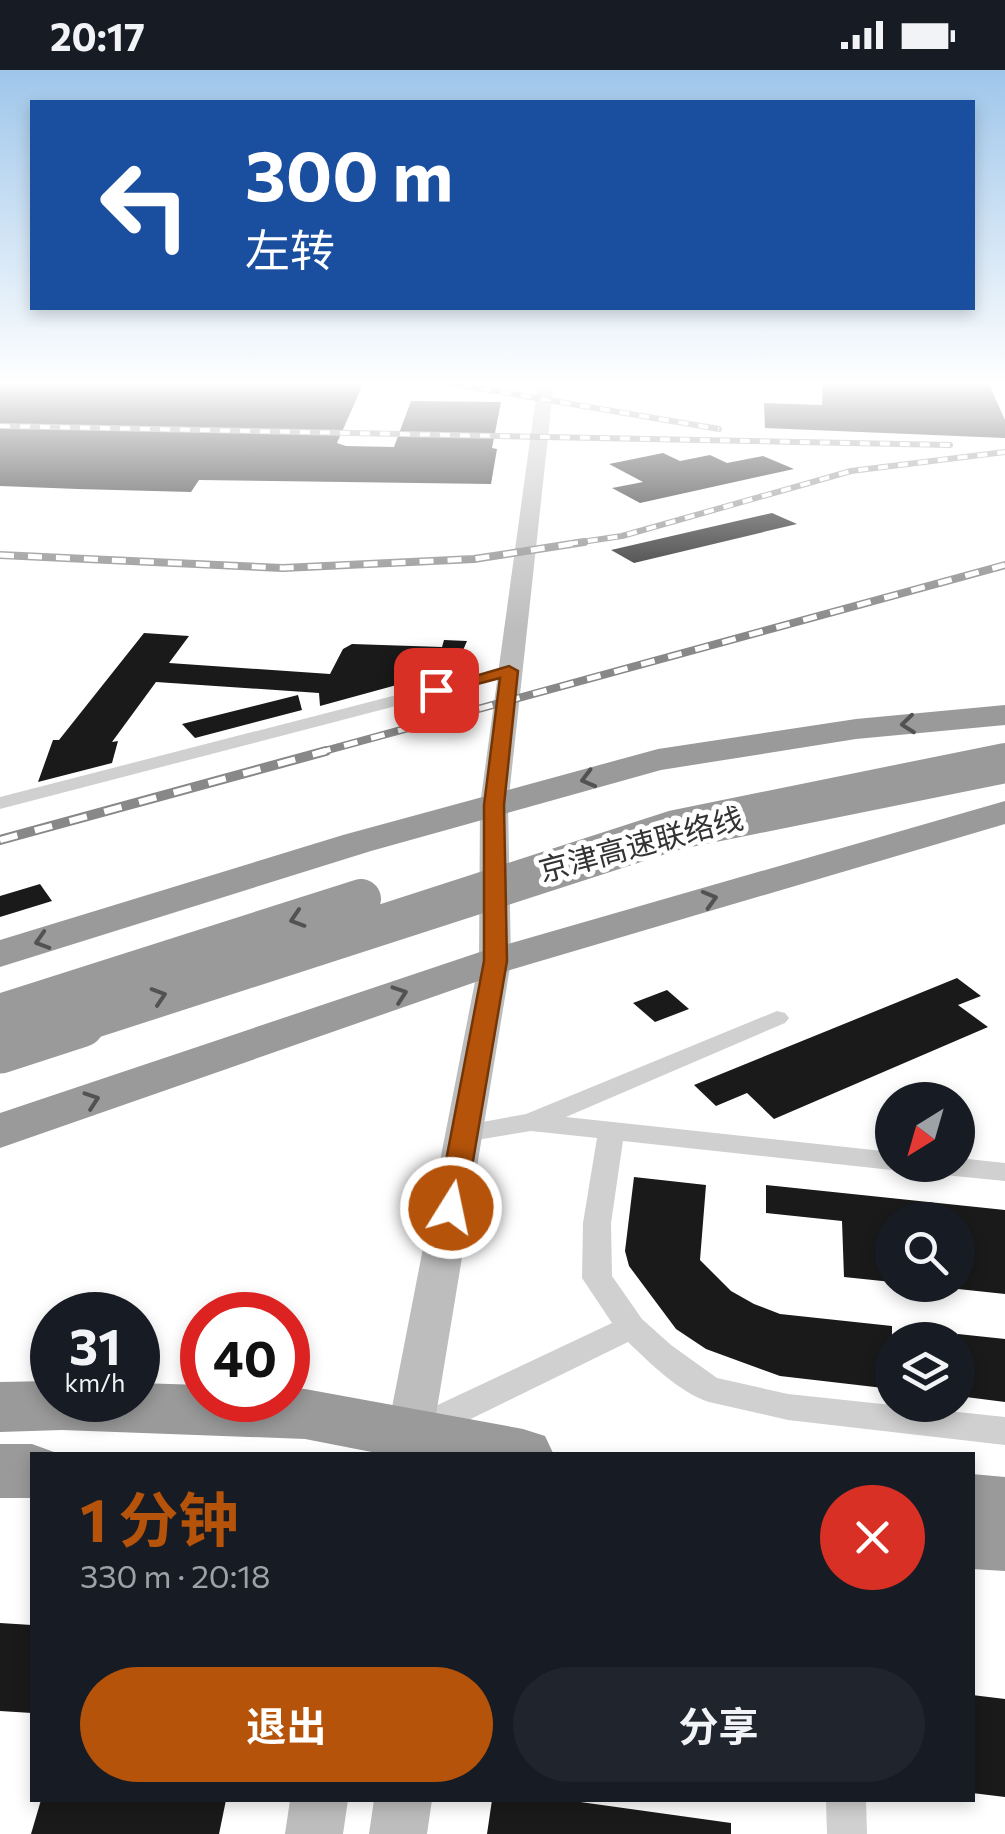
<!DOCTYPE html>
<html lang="zh">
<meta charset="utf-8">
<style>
body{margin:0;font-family:Commissioner,"Noto Sans SC",sans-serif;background:#20242c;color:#f1f3f6;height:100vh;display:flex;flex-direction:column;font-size:38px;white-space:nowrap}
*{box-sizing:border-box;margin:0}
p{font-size:32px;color:#9ea1a6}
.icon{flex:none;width:55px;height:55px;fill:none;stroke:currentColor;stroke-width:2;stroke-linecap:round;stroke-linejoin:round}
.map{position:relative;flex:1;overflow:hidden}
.details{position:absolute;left:30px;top:1382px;width:945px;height:350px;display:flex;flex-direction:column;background:#171b24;border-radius:0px;box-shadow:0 5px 15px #0003}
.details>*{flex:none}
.guide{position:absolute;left:30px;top:30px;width:945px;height:210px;border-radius:0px;box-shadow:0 5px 15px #0003;background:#1a4fa0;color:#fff;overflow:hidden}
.needle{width:65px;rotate:217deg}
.tools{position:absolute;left:875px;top:1012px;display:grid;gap:20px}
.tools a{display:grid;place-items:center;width:100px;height:100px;border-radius:50%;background:#171b24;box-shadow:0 5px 15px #0003;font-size:50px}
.speed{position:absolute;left:30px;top:1222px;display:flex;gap:20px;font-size:50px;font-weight:700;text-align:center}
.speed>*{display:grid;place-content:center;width:130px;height:130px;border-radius:50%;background:#171b24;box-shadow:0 5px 15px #0003;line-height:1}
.speed small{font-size:25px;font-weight:400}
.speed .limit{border:15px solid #d22;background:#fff;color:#111}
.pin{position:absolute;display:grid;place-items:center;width:85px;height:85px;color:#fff;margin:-42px;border-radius:20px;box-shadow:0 5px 15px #0006}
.me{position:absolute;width:110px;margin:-55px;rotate:10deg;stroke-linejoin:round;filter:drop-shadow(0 0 8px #0008)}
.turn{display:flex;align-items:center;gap:35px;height:210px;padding:0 50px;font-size:45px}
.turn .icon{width:130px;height:130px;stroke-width:2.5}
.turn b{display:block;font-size:70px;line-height:85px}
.round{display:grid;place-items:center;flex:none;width:105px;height:105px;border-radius:52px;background:#20242c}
.overview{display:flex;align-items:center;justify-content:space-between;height:170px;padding:0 50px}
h1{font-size:60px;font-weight:700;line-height:75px;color:#b45309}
.cta{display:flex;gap:20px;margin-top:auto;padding:20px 50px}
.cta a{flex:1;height:115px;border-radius:60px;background:#b45309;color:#fff;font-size:40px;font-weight:700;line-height:115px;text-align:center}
.cta a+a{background:#20242c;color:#f1f3f6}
.status{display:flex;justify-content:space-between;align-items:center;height:70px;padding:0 50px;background:#171b24;direction:ltr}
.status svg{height:28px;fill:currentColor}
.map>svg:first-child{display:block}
.building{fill:#1a1a1a}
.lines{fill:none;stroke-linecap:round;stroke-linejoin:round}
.street{fill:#d0d0d0;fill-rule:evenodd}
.secondary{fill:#bdbdbd;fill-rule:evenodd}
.highway{fill:#9a9a9a;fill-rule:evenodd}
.rail-far2-casing{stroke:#888;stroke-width:6}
.rail-far1-casing{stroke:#888;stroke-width:8}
.rail-casing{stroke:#888;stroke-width:10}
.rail-far2{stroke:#fff;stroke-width:4;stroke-dasharray:10;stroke-linecap:butt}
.rail-far1{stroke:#fff;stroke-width:5;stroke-dasharray:14;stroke-linecap:butt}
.rail{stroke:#fff;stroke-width:6;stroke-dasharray:18;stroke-linecap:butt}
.highway-bridge-far1{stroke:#9a9a9a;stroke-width:40}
.highway-bridge{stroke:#9a9a9a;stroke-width:51}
.oneway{stroke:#525252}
.route{fill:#b45309;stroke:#753606;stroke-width:2.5}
.labels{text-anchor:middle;stroke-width:10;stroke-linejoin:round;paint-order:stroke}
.street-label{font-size:30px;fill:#333;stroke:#fff}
</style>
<div class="status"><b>20:17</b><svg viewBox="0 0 49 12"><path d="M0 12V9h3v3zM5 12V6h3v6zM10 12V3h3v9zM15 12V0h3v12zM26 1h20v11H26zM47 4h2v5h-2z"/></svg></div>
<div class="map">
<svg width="1005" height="1764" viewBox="0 0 1005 1764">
<rect width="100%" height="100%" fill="#fff"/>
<g class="building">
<path d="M0,312h364l-27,61 9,3 48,1 17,-46 90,1 -9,46 5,1 -6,35 -292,-4 -8,12 -113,-3 -78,-3z"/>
<path d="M823,312h165l17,38v18l-240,-10 -1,-25 58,2z"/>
<path d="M663,383l17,8 30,-6 17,8 36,-7 31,13 -154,34 -28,-15 31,-6 -34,-18z"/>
<path d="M772,443l25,11 -163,39 -23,-13z"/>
<path d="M144,563l45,3 -20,27 161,11 13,-25 9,-5 90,3 2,-7 23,1 -12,28 -135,37 -1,-13 -163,-11 -44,60 6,-1 -6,22 -74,19 15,-42h6z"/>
<path d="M298,625l4,15 -107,28 -13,-14z"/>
<path d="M40,814l12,17 -52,16v-21z"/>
<path d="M957,908l24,18 -23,9 30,22 -214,92 -27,-26 -31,13 -22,-21z"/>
<path d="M667,920l22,19 -34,13 -22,-19z"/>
<path d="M634,1107l72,8 -6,75 31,31 23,13 26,10 112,12v63l-112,-13 -74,-27 -30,-20 -47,-63 -4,-15z"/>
<path d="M766,1115l239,25v84l-47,-5v-69h-66v62l-48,-5 -2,-56 -76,-8z"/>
<path d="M958,1264l47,5v63l-47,-6z"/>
<path d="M0,1553l32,2v88l-32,-2z"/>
<path d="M972,1625l33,4v98l-33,-4z"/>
<path d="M41,1730h185l-7,34h-188z"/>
<path d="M492,1730h74l165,23v11h-244z"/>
</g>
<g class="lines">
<g class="street">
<path d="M509,596l8,5 -2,4 -515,134v-12z"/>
<path d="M777,941l8,2 4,5 -4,5 -219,94 326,35v13h11l-2,3 -9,2 -269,-29 -12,82 1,53 30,43 29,26 46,33 71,16 217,23v28l-217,-25 -79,-18c-30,-10 -58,-38 -81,-60l-194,95 -11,3 -11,-3 -5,-10 5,-10 200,-94 -30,-45 1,-55 14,-85 -66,-7 -67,11 -9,-3 -4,-6 4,-6 71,-13z"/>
<path d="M958,1088l47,5v18l-71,-7 -9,-2 -4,-7h37z"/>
<path d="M826,1730h40l1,34h-40z"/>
</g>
<g class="secondary">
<path d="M538,312h16l-46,423 3,156 -78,472 -7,14 -16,6 -16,-6 -7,-14 92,-472 1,-156z"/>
<path d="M290,1730h58l-5,34h-58z"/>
<path d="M374,1730h58l-5,34h-58z"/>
</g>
<g class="highway">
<path d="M1005,635v20l-149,14 -195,31 -290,81 -371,116v-27l343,-105 315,-86 198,-30z"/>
<path d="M1005,731v23l-495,146 -510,178v-35l480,-161z"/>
<path d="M52,1311v19h86v-17l64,2v15h86v-12l17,1 218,40 22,7 9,19h-167l-82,-16 -243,-9 -62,2v-50z"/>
<path d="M0,1374h32l22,8 -22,3v43h-32z"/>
<path d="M972,1404l33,3v94l-33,-2z"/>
</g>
<g class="rail-far2-casing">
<g id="rail-far2">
<path d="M442,312l277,47"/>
<path d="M0,356l950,19"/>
<path d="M568,474l54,-8 229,-65 154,-19"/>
</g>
</g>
<g class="rail-far1-casing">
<g id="rail-far1">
<path d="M0,485l283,13 191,-9 110,-17"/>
<path d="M317,683l688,-188"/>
</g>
</g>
<g class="rail-casing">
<path id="rail" d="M0,770l326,-89"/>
</g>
<use href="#rail-far2" class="rail-far2"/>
<use href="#rail-far1" class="rail-far1"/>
<use href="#rail" class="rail"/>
<g class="highway-bridge-far1">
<path d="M0,944l361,-115"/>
<path d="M72,955l603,-195 330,-67"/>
</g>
<path class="highway-bridge" d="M0,978l80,-26"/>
</g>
<defs><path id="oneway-chevron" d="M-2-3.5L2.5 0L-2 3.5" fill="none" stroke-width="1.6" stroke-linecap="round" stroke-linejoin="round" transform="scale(2.5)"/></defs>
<g class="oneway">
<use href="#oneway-chevron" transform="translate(908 654) rotate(174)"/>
<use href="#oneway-chevron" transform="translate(588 709) rotate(165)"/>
<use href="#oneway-chevron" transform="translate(710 829) rotate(-16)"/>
<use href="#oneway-chevron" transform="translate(297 849) rotate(162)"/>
<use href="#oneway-chevron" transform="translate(42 871) rotate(163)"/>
<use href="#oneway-chevron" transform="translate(400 924) rotate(-19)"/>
<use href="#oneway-chevron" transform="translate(159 926) rotate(-18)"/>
<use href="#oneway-chevron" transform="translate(92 1030) rotate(-19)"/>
</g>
<linearGradient id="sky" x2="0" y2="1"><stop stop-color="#9ec6ea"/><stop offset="0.56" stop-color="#fff"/><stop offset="1" stop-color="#fff" stop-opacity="0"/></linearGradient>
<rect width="1005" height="559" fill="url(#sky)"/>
<path class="route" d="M509,596l9,5 -14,134 3,156 -42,247 -14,10 -14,-10 47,-247v-156l16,-127 -64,17 -8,-5z"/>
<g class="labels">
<g class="street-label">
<text transform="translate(641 775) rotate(-15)" y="10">京津高速联络线</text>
</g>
</g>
</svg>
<div class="tools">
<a><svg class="needle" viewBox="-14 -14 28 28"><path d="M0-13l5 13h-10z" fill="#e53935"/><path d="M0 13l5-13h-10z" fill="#9ea1a6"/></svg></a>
<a><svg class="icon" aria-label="search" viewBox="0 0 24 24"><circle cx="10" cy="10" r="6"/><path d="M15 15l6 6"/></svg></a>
<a><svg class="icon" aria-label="layers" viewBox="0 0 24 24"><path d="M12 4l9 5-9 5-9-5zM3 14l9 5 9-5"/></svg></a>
</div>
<div class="speed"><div>31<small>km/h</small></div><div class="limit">40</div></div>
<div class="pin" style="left:436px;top:620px;background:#d93025"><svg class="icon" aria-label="arrive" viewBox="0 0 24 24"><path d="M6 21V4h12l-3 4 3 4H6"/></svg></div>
<svg class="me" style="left:451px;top:1138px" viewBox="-20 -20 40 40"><circle r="17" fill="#b45309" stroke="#fff" stroke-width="3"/><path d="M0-11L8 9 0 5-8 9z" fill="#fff"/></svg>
<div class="guide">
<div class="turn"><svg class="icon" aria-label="left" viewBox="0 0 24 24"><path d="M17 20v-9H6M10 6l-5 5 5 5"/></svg><div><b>300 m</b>左转</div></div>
</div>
<section class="details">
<div class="overview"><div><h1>1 分钟</h1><p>330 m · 20:18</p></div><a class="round" style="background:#d93025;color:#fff"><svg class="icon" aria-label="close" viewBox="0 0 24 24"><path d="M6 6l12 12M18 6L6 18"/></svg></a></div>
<div class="cta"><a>退出</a><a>分享</a></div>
</section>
</div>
